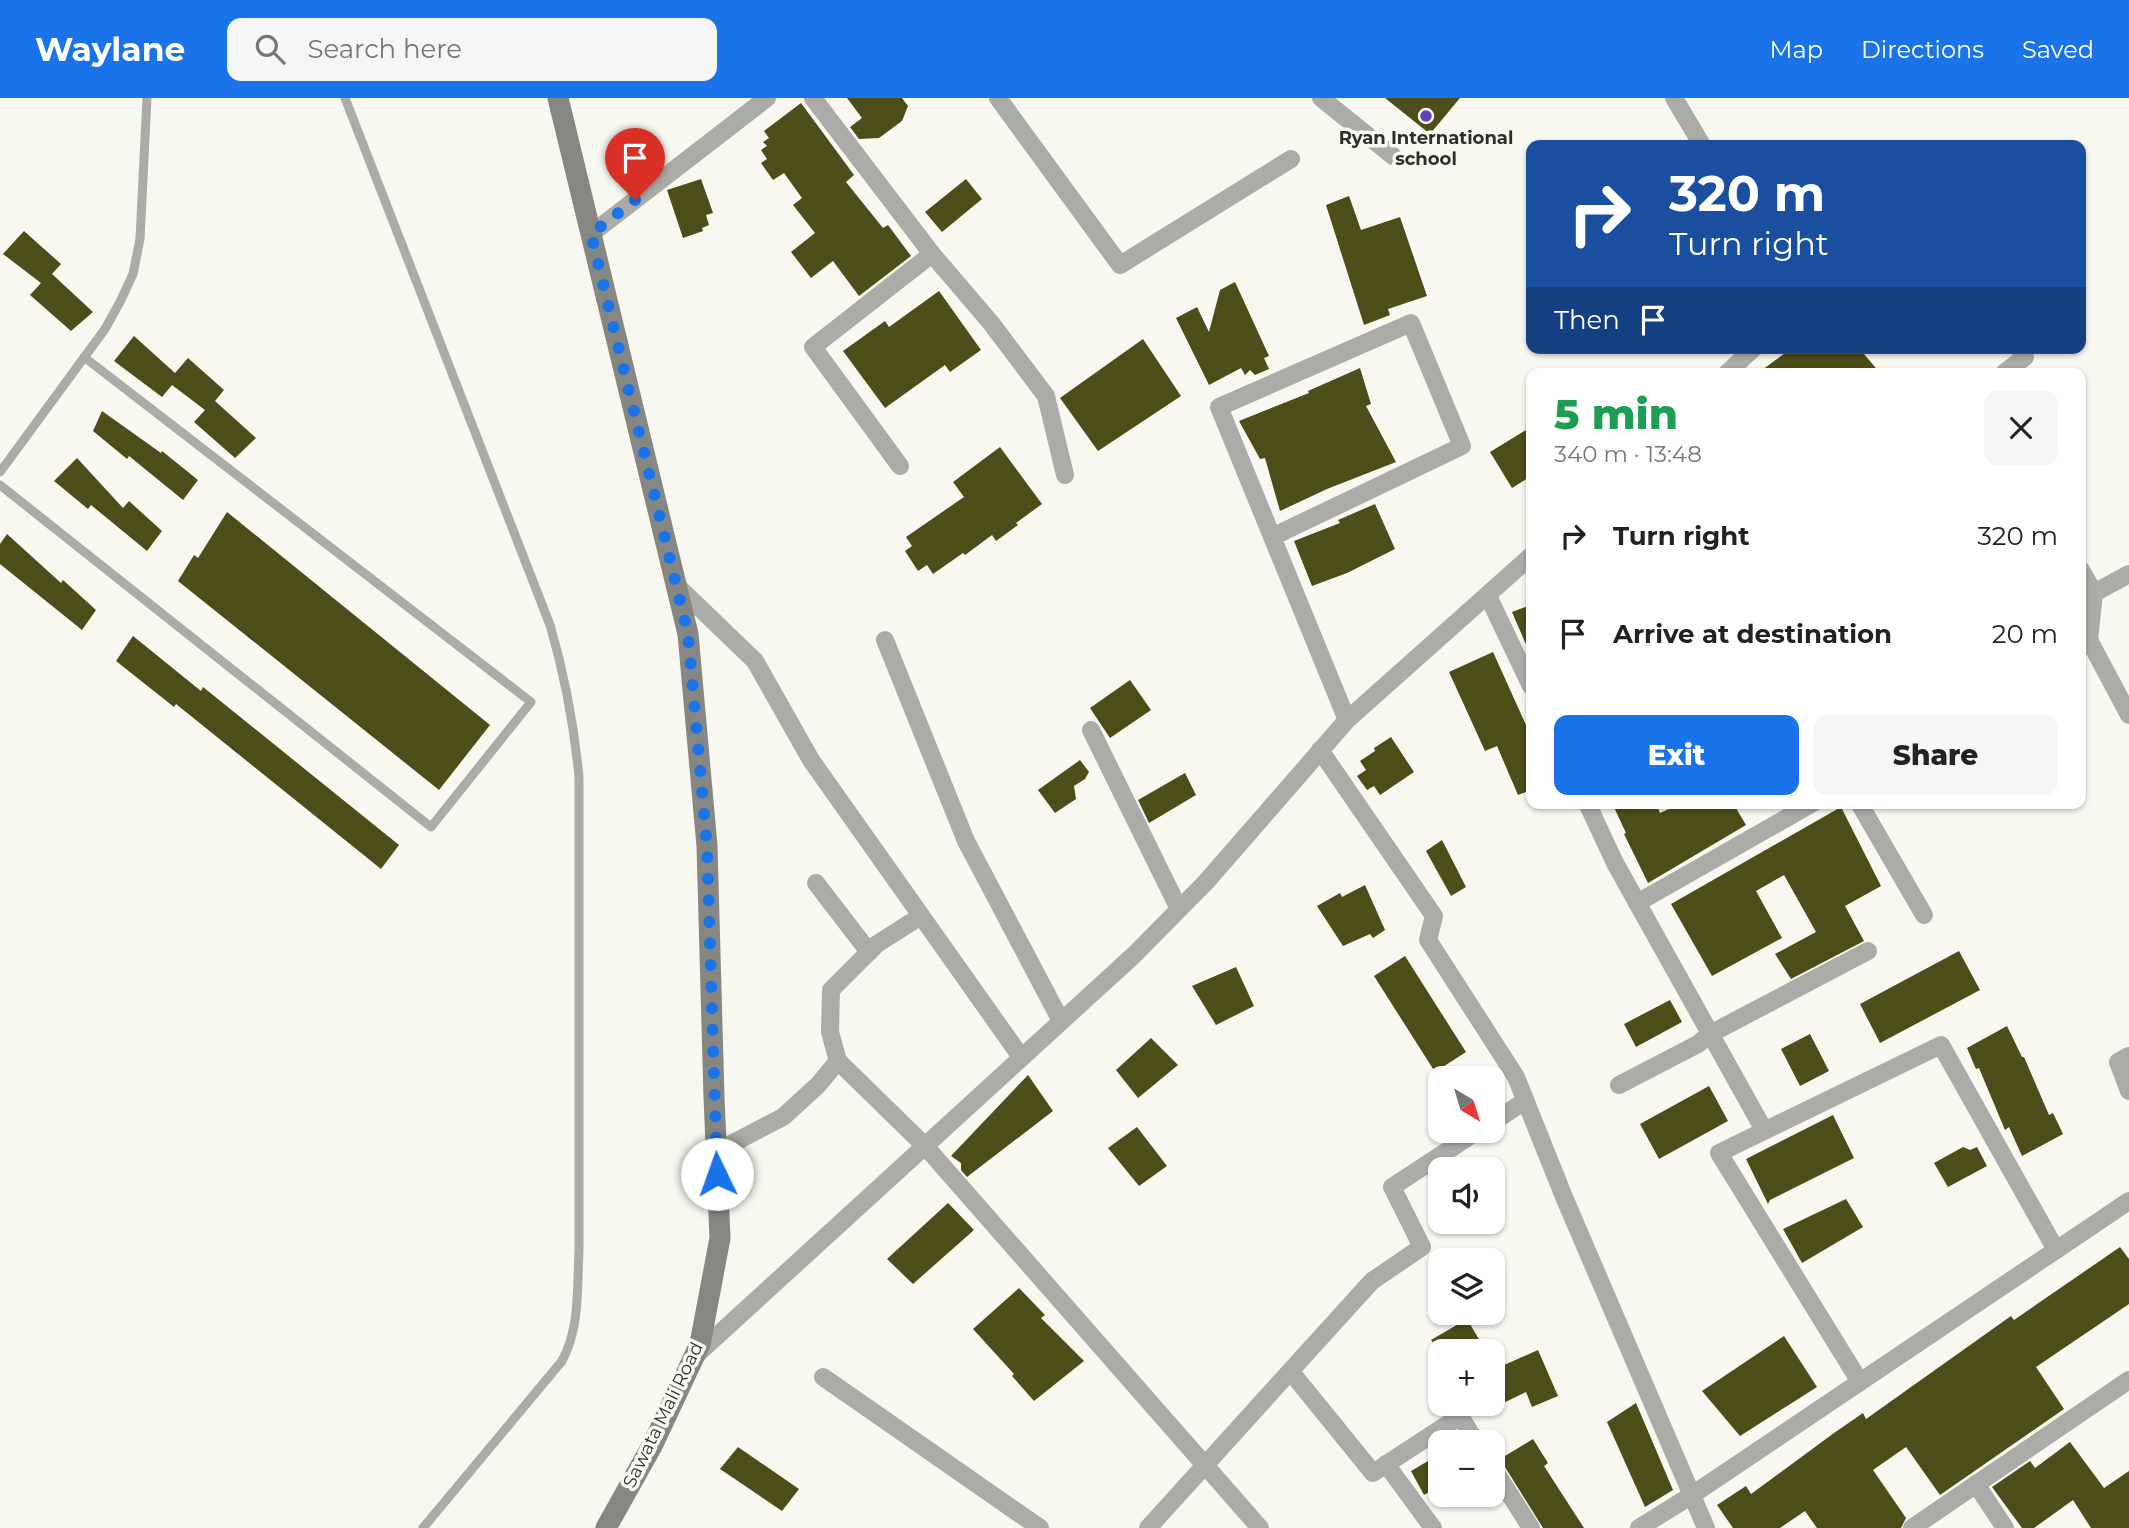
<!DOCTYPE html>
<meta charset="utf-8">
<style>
body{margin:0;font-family:Montserrat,sans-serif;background:#f6f6f6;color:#222;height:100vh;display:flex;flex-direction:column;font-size:26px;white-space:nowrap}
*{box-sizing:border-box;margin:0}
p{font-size:23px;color:#767676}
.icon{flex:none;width:38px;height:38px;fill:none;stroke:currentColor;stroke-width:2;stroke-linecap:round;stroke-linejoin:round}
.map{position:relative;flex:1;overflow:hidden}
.sheet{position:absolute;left:1526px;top:270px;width:560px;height:441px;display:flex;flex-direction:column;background:#fff;border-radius:14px;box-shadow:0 2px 5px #0004}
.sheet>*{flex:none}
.top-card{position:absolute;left:1526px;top:42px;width:560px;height:214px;border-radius:14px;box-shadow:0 2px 5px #0004;background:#1a4fa0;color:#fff;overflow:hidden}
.needle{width:46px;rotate:142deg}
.tools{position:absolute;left:1428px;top:968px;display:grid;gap:14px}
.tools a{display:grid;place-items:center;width:77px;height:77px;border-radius:14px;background:#fff;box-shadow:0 2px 5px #0004;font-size:35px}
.pin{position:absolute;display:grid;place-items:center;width:60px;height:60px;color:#fff;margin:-72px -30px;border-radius:50% 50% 50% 0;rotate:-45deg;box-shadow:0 0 7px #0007}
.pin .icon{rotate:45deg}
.me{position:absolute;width:77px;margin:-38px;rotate:357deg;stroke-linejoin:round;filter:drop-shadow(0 0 5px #0008)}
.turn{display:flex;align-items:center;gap:24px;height:147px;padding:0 28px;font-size:32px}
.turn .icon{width:91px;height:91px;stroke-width:2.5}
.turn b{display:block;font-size:49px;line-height:60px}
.then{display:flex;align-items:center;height:66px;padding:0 28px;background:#0003;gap:14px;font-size:26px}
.round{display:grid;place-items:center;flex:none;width:74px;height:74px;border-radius:14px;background:#f6f6f6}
.head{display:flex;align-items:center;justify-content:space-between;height:119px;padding:0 28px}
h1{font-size:42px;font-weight:800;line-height:52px;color:#1e9e55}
.primary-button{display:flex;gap:14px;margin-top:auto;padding:14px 28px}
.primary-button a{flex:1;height:80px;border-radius:14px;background:#1a73e8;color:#fff;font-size:28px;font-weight:800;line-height:80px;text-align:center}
.primary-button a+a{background:#f6f6f6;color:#222}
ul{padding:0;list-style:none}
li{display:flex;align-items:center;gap:21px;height:98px;padding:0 28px}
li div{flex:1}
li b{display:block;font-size:26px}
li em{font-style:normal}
header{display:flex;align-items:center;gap:42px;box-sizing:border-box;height:98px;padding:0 35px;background:#1a73e8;color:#fff}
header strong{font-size:33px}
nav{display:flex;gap:38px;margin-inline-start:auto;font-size:24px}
.search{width:490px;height:63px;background:#f6f6f6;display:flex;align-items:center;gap:18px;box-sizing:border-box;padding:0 24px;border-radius:14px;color:#767676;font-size:26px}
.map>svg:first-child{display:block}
.building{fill:#4c4d18}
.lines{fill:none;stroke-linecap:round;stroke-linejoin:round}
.lane{stroke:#ababa8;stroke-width:9}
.street{stroke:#ababa8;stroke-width:18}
.secondary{stroke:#868682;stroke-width:21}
.route{stroke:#1a73e8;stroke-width:12;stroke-dasharray:0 21.6}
.poi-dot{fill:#6143bc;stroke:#f8f8f1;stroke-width:2.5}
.labels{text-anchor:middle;stroke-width:7;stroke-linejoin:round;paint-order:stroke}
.poi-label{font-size:18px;font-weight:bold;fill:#2e2e2b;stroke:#f8f8f1}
.street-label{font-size:18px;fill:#2e2e2b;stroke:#f8f8f1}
</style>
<header>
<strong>Waylane</strong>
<div class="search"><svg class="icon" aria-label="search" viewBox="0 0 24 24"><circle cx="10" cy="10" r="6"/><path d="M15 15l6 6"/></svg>Search here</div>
<nav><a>Map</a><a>Directions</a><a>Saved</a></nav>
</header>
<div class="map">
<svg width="2129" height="1430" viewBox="0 0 2129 1430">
<rect width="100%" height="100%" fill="#f8f8f1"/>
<g class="building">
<path d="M847,0h55l6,8 -6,15 -23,17 -20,1 -9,-12 12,-9z"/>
<path d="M1385,0h75l-30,36z"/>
<path d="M801,5l53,72 -8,7 37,46 5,-3 23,31 -52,40 -26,-35 -22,17 -20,-26 24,-19 -22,-28 9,-7 -18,-25 -11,7 -12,-17 6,-4 -6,-9 6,-4 -4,-4 6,-4 -5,-7z"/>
<path d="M701,81l12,34 -7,2 3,10 -7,3 1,3 -20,7 -16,-48z"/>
<path d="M966,81l16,20 -40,33 -17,-20z"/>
<path d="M1349,98l12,34 39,-13 27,79 -39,13 2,6 -26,10 -38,-120z"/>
<path d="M24,133l37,33 -9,10 41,38 -22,19 -41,-36 11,-12 -38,-29z"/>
<path d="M1235,184l34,74 -5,2 5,11 -14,6 -5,-5 -5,5 -4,-7 -32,17 -33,-67 21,-11 12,25 11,-42z"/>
<path d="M939,193l42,59 -31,22 -5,-7 -60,43 -42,-57 42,-30 4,6z"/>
<path d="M134,238l41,37 13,-15 36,32 -9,11 41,37 -21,20 -41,-36 11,-12 -33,-25 -10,12 -48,-36z"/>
<path d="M1143,241l38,57 -83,55 -38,-53z"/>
<path d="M1792,250h67l21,25h-122z"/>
<path d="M1360,270l11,36 -5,2 30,56 -69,27 -47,22 -15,-53 -5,1 -21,-38 70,-28 -1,-2z"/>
<path d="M102,313l59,42 1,-2 36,29 -15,20 -54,-44 -2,3 -34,-28z"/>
<path d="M1531,329v49l-19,12 -22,-36z"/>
<path d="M1000,349l42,57 -26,19 2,2 -22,16 -4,-6 -27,20 -2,-2 -30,21 -6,-9 -9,6 -13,-20 7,-5 -6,-9 58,-40 -11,-15z"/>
<path d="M77,360l46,50 6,-7 33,30 -15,20 -56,-46 -3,4 -34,-28z"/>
<path d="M1375,406l20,45 -48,24 -35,13 -18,-45 46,-18 -2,-3z"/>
<path d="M227,414l263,213 -51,65 -261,-209 16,-26 4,3z"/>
<path d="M7,436l54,49 2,-3 33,30 -14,20 -82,-66v-20z"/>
<path d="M1531,507v51l-19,-44z"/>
<path d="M133,538l68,55 2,-4 196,158 -18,24 -205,-165 -2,3 -58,-46z"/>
<path d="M1493,554l38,84v54l-13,5 -21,-49 -12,5 -36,-79z"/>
<path d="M1130,582l21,30 -41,28 -20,-30z"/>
<path d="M1391,639l23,35 -34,23 -6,-9 -7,4 -10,-14 9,-6 -6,-9 15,-10 -1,-3z"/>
<path d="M1080,662l9,12 -4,7 -11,7 2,13 -21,14 -17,-23z"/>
<path d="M1185,675l11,22 -47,28 -11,-23z"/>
<path d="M1612,705h44l4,10 22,-10h51l13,22 -98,58 -24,-49 2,-1z"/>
<path d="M1841,709l40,79 -36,20 19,35 -73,38 -16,-25 41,-22 -32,-57 -28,16 26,47 -70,38 -41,-72z"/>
<path d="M1442,742l24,47 -15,9 -25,-45z"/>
<path d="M1365,787l20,45 -12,8 -3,-4 -27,12 -26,-40 23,-13 2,4z"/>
<path d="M1959,853l21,39 -100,53 -20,-39z"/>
<path d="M1405,858l61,96 -31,20 -61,-96z"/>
<path d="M1236,869l18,39 -38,19 -24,-39z"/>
<path d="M1670,902l12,22 -46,25 -12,-23z"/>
<path d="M2007,928l15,31h2l25,58 4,-2 10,21 -41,22 -13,-29 -4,3 -26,-62 -3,1 -9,-21z"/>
<path d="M1810,936l19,37 -29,15 -19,-37z"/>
<path d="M1151,940l27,27 -40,33 -22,-28z"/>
<path d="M1028,977l25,36 -86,66 -6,-7v-7l-10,-7z"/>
<path d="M1709,988l19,35 -69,38 -19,-35z"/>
<path d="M1833,1017l21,43 -84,42 -2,4 -22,-45z"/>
<path d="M1137,1029l30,39 -28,20 -31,-38z"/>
<path d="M1963,1049l7,3 7,-3 10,19 -39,21 -14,-24z"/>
<path d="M1846,1101l17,28 -61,36 -19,-34z"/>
<path d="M948,1105l26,27 -61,54 -26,-25z"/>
<path d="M2120,1149l9,12v45l-93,63 28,42 -124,86 -34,-48 -33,23 33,48 -5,10h-84l-12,-17 -25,17h-47l-16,-23 29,-19 5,8 83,-61 29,-20 3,6 145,-103 3,4z"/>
<path d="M1019,1190l26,27 -4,3 43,43 -50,40 -22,-25 2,-2 -41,-45z"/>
<path d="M1467,1221l19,32h-47l-8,-11z"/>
<path d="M1784,1238l33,51 -77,49 -38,-45z"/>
<path d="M1538,1252l20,46 -26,11 -6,-15 -33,16v-38z"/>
<path d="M1636,1305l37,87 -28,17 -38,-85z"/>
<path d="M1533,1341l15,24 -4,3 40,62h-41l-43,-69z"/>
<path d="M2070,1344l34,46 25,-17v57h-38l-18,-28 -39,28h-12l-30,-41 38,-26 5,7z"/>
<path d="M738,1349l61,42 -17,22 -62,-42z"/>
<path d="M1440,1356v32l-16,9 -13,-24z"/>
</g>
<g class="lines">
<g class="lane">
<path d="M345,0l205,527c15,51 24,100 29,152v474c-2,37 1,77 -17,110l-139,167"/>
<path d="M0,374l105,-143 15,-27 13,-28 7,-35 7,-141"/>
<path d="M0,387l431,342 100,-125 -447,-345"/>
</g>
<g class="street">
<path d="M813,0l119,156 59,69 55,73 19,79"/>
<path d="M998,0l122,167 171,-106"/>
<path d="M1321,0l72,58"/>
<path d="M1674,0l28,47"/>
<path d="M591,136l176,-136"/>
<path d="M1727,275l27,-25"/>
<path d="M2004,275l21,-16 -6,-9"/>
<path d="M900,368l-87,-119 119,-93"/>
<path d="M1272,439l190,-91 -51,-123 -192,84 128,313"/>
<path d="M2081,472l13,23 -5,47 40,75"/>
<path d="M675,486l80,77 56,99 210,297"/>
<path d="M2094,495l35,-19"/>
<path d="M1488,498l43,90"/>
<path d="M885,542l81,201 95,180"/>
<path d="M1091,632l88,179"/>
<path d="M1320,652l114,166 -6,24 88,137 48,120 142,331"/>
<path d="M1587,705l28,60 149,267"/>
<path d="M1859,705l65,112"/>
<path d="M816,785l53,69"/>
<path d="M1637,805l176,-100"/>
<path d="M921,818l-44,28 -46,46 -1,42 8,29 87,85 335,382"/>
<path d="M2129,958l-11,6 11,29"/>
<path d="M1619,987l79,-41 12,-10 158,-83"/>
<path d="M1493,1024l32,-21"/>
<path d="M716,1054l67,-35 35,-32 20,-24"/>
<path d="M695,1258l439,-401 72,-73 141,-162 184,-164"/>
<path d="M1291,1274l82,101 87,-57 16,26"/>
<path d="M823,1279l217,151"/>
<path d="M1860,1284l-141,-229 222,-108 115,205"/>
<path d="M1386,1366l47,64"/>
<path d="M1493,1370l38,60"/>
<path d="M1976,1386l29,44"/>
<path d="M1148,1430l224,-247 50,-34 -30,-60 87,-57"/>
<path d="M1639,1430l53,-33 437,-294"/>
<path d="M1912,1430l217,-148"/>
</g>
<path class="secondary" d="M558,0l130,536 19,212 7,251 6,141 -20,106 -47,100 -47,84"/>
</g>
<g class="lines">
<path class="route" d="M635,102l-44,34 97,400 19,212 10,328"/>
</g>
<circle class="poi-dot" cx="1426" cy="18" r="7"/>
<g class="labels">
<g class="poi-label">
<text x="1426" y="46">Ryan International<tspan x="1426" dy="21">school</tspan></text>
</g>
<g class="street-label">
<text transform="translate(663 1317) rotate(-64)" y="6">Sawata Mali Road</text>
</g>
</g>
</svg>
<div class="tools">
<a><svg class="needle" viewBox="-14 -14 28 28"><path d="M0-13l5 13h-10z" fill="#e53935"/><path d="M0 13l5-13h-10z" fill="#767676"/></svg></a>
<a><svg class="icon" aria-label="sound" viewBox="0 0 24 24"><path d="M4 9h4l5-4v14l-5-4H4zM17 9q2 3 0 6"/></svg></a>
<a><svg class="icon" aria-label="layers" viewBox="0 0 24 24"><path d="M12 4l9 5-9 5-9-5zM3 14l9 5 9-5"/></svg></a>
<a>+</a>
<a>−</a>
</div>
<div class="pin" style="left:635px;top:102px;background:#d93025"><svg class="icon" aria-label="arrive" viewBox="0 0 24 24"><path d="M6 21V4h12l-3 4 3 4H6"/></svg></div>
<svg class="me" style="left:717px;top:1076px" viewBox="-20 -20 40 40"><circle r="19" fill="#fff"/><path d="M0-13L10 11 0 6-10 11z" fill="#1a73e8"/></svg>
<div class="top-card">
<div class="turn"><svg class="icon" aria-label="right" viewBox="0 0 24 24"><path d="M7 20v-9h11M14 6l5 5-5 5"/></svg><div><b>320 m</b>Turn right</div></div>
<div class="then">Then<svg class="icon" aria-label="arrive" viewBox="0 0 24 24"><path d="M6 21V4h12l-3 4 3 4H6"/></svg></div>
</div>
<section class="sheet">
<div class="head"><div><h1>5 min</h1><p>340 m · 13:48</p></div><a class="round"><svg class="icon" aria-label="close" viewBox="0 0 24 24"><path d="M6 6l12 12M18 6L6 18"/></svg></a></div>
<ul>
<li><svg class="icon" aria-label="right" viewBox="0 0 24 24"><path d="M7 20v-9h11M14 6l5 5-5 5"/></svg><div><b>Turn right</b></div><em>320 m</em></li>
<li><svg class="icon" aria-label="arrive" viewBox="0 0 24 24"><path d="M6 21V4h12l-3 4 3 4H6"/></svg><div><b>Arrive at destination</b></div><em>20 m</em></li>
</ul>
<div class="primary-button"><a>Exit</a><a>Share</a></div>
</section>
</div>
